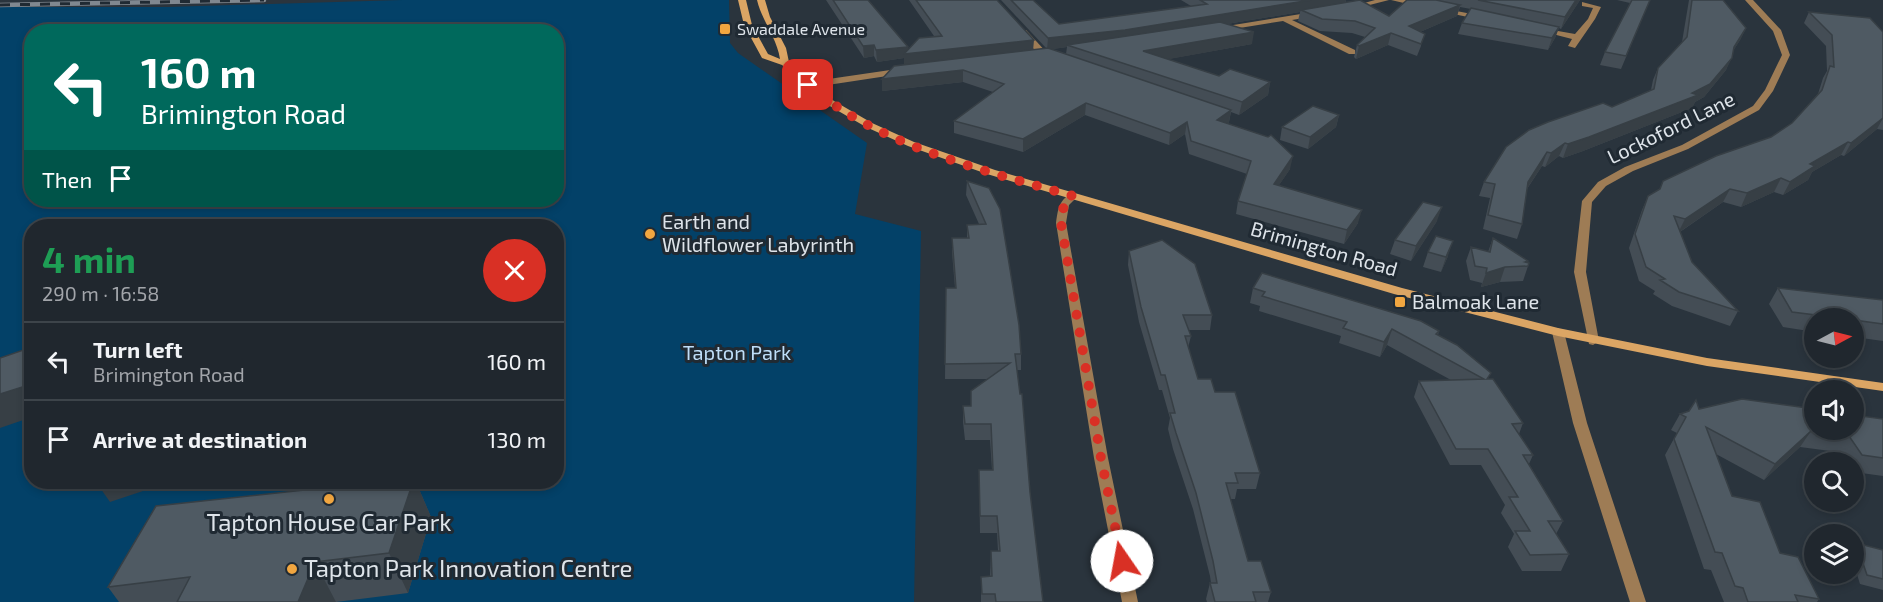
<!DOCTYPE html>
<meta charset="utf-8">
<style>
body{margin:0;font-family:"Exo 2",sans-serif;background:#282f36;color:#f1f3f6;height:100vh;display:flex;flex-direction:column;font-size:22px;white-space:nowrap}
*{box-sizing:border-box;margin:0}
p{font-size:20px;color:#a2a5aa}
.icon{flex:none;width:33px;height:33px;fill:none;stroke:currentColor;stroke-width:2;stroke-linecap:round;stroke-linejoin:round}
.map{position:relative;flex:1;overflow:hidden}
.drawer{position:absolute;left:24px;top:219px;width:540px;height:270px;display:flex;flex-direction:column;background:#20272e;border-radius:24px;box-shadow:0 3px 9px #0003,0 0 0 2px #3d444a}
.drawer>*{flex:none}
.hud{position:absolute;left:24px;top:24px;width:540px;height:183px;border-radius:24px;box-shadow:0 3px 9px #0003,0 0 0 2px #3d444a;background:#00695c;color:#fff;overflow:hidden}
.needle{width:39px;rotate:83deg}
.buttons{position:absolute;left:1804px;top:308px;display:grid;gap:12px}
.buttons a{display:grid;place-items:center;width:60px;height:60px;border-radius:50%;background:#20272e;box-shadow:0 3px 9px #0003,0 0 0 2px #3d444a;font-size:30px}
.pin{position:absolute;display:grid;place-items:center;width:51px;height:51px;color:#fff;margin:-26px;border-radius:12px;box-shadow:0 3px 9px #0006}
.me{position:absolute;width:66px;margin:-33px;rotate:348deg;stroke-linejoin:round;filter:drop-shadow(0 0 4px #0008)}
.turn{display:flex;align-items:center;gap:21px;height:126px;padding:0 18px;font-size:27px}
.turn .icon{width:78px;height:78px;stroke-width:2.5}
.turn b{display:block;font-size:42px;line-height:51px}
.then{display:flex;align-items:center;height:57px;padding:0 18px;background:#0003;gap:12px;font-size:22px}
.round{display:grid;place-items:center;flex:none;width:63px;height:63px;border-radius:32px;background:#282f36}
.head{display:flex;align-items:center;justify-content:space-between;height:102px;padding:0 18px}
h1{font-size:36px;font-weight:700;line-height:45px;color:#1e9e55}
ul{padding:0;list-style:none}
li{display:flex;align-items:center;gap:18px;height:78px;padding:0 18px;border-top:2px solid #3d444a}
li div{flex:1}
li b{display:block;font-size:22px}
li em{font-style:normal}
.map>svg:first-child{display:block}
.green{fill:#034168;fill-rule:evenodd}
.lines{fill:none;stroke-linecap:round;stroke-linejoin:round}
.minor{fill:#9e7c55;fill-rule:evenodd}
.secondary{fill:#dba564;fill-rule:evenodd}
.rail-casing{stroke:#808890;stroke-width:4.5}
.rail{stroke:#202a33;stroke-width:3;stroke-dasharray:10;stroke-linecap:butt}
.wall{fill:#444d55;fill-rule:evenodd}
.shaded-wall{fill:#373f45}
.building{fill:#4f5a63;stroke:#373f45;stroke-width:1.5}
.route{stroke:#d93025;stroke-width:10;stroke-dasharray:0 18}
.poi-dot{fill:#f1a640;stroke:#202a33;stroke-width:2}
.labels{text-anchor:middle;stroke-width:6;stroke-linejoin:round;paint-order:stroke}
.far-poi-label{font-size:16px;fill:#dee4ea;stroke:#202a33;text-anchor:start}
.street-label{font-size:20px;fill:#dee4ea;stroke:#202a33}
.poi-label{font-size:20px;fill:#dee4ea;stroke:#202a33;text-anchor:start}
.park-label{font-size:20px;fill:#bfdef9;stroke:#202a33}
.near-poi-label{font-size:24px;fill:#dee4ea;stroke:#202a33}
</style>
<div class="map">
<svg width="1883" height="602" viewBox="0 0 1883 602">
<rect width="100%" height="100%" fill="#2a343d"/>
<path class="green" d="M402,0h327l1,43 8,10 129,90 -12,71 66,17 -7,371h-914v-595h168zM32,32h524v168h-524zM32,226h524v256h-524z"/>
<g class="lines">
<g class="minor">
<path d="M1375,0h14l-35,9 -4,-2z"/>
<path d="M1391,0h15l19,5 -4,2z"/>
<path d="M1745,0h8l28,30 9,25 -17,36 -14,19 -71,39 -55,22 -27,15 -14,16 -6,70 13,69 -6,4 -4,-1 -15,-72 8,-71 16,-19 27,-15 57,-22 71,-39 12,-16 17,-35 -9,-24z"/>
<path d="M1582,2l19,5 -6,12 -20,29 -7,-2 4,-7 -35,-9 4,-2 34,6 13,-15 5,-11 -11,-2z"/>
<path d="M1441,8l41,8 4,2 -4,2 -38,-8h-3z"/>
<path d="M1313,12l4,2 -1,2 -24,4 63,30v4h-6l-66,-33 -62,10 -4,-2 4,-2z"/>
<path d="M1020,30h6l22,24v4h-6l-22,-24z"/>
<path d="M904,68l3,1v4l-99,15 -4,-3 4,-3z"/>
<path d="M1073,193l5,3 -9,9 -3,18 42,235 30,144h-16l-28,-144 -38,-235c2,-14 3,-24 17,-30z"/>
<path d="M1558,328l6,4 23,91 59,179h-16l-57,-179 -21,-91z"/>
</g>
<path class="secondary" d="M738,0h8l6,25 16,29 12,5c-3,-21 -18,-38 -23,-59h8l5,17 16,31 3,14 45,39 38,22 42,19 81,28 407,118 156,40 149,30 176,25v8l-176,-25 -149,-30 -164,-42 -407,-120 -79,-28 -42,-19 -38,-22 -46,-40 -20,-7 -18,-33z"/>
<g class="rail-casing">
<path id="rail" d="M0,5l264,-5"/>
</g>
<use href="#rail" class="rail"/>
</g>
<g class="wall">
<path d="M826,0h42l40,50 26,-14 -25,-36h88l36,50 13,-2 -45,-48h32l26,24 132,-18 -10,-6h165v2l43,14 18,-16h173l-19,29 -2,-1 -4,10 -7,12 -90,-16 4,-11 9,-14 -11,-2 -3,9 -37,16 1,14 -4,10 -29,-11 -32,14 -2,-2 3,-12 8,-8 -13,-4 -32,-2 -22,-10 2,-9 -73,12 25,20 -84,15 51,17 51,6 -2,13 -29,20 -8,-3 -2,10 -2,2 63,45 -11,16 79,38 -14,21 -108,-30 2,-13 9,-27 -58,-20 -4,-20 -16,11 -84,-30 -62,37 -69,-19v-12l39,-29 -30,-10 -81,9v-12l22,-14v-7l-27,4 -3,-6 -10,2zM1067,47l-1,7 -14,-5z"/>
<path d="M1617,0h33l-29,69 -21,-4 5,-13 25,-49z"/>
<path d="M1689,0h34l23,28 -6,12 -7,11 -7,19 -22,27 -9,5 -3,6 -109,43 -20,7 -4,-2 -14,11 -3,-1 -15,23 -5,35 -5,15 -34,-10 7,-31 -11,-2 5,-14 128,-75 39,-17 2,-10 5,-12 24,-26z"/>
<path d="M1809,12l74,20v98l-6,-1 -33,27 -3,-1 -29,17 -4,8 -25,15 -9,-3 -33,15 -18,-5 -43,30 12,30 46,49 -8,15 -58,-20 -19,-12 2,-3 -16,-10 -10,-33 13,-38 6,-14 123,-59 21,-14 26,-29 5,-16 4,-7 -1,-25 -22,-23z"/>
<path d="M1339,115l-3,12 -28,22 -28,-9 2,-13z"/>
<path d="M967,181l22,7 32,166v16h-4l13,122 13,110h-62v-25l9,-1 1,-25h7l-1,-18h-17l-1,-63h13l-2,-30h-25l-2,-18v-16h8v-15l17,-12h-43l1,-91h9l-3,-36v-14h15v-13l12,-1 -13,-29z"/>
<path d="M1437,221l-26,40 -21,-7 5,-14z"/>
<path d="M1493,238l34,24 1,4 -5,15 -23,1 -19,5 1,-4 -12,-3 -4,-19 5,-14 17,5z"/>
<path d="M1129,251l83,64 -2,15h-22l3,6 -3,12 10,31 17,13 45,81 -4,16h-19l-2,10h-5l18,62 23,31 -3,10h-61l-1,-3 4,-16h1l-1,-7 -17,-67 -20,-60 -5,-20 2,-11 -8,-28h-3l-20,-68 -11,-57z"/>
<path d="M1428,252l20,4 -7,16 -18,-5z"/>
<path d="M1253,288l186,43 -1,4 51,44 34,44 -4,11 14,21 -4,9 34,57 -7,13 13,20 -8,17h-39l-14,-24 6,-13 -13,-21 4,-8 -24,-40h-31l-36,-68 5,-16 32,-1 -64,-35 -7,12 -41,-14 2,-7 -82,-25 1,-5 -10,-3z"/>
<path d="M1778,288l105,12v41l-29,-4v-19h-39v14l-32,-5 -14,-23z"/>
<path d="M1699,409l184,10v57l-29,-4v-10h-10l-6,-10 -38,-5 -36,33 -48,-26 16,42 87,103 -2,3h-93l-13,-32 -7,-1 -39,-114 12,-22 -6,-3 9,-16z"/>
<path d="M378,482h38l15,35 -23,76 -72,9h-217l-11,-15z"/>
<path d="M1856,543l27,7v40l-23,-6 -6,-19v-19z"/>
</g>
<g class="shaded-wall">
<path d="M1311,0h35l-1,5 -44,5 -1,2 -176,29 -57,4v2l-20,3 1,-12z"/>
<path d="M1576,0h4l-19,29 4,-12z"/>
<path d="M1460,5l-3,11 -51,22 3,-12z"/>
<path d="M1559,27l-4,11 -7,12 4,-12z"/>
<path d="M1746,28l-6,12 -12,19 6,-12z"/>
<path d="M1254,32l-2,12 -110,20 1,-13z"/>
<path d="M1391,33l-3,12 -32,14 3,-13z"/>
<path d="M1034,40l-1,11 -129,15v-8l-27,4 -1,-12 32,-3v7z"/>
<path d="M874,45v11l-10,2 -1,-12z"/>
<path d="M1732,58l-6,12 -22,27 -9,5 -3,6 -109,43 -20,7 5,-14z"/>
<path d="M963,70v12l-81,9v-12z"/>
<path d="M1270,82l-2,13 -29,20 3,-13z"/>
<path d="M1086,103l-1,12 -62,37v-13z"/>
<path d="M1231,110l-2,12 -14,11 2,-13z"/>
<path d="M1339,115l-3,12 -28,22 2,-12z"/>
<path d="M1883,118l-6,11 -33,27 7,-13z"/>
<path d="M1187,122l-2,12 -16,11 1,-12z"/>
<path d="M1848,142l-7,13 -29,17 -4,8 -25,15 7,-13 20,-18z"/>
<path d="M1565,143l-6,13 -14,11 6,-14z"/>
<path d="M1547,152l-5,14 -20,30 6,-14z"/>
<path d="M1293,156l-3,13 -19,28 3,-13z"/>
<path d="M1781,178l-7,14 -33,15 6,-14z"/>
<path d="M1730,189l-7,13 -45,31 7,-14z"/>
<path d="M1442,207l-5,14 -26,40 5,-15z"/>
<path d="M1362,210l-4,13 -14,21 3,-14z"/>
<path d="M1453,241l-5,15 -7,16 5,-15z"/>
<path d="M1505,267l-5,15 -19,5 5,-14z"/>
<path d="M1392,329l-5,16 -7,12 4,-15z"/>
<path d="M32,384v33l-32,11v-34z"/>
<path d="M1811,431l-11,16 -36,33 11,-16z"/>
<path d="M96,482h74l-60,20z"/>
<path d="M413,482h3l15,35 -23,76 -19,-40z"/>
<path d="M315,562l21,40h-38z"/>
</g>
<g class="building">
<path d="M833,0h35l40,47 -32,3 -2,-5 -11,1z"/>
<path d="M916,0h81l37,40 -130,14 15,-16 23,-2z"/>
<path d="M1011,0h22l26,24 148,-20 -7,-4h111l-186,30 -77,8z"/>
<path d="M1360,0l29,16 18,-16h29l24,5 -51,21 16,8 -4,10 -30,-11 -32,13 -2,-1 18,-17 -20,-7 -33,-2 -21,-9z"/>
<path d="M1478,0h98l-11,17z"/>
<path d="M1632,0h18l-24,56 -21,-4z"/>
<path d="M1692,0h31l23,28 -12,19 -2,11 -22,26 -18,9 6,2 -109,42 -21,7 -3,-1 -14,10 -4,-1 -19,30 -6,42 -34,-9 7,-31 -11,-2 22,-35 23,-17 19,-8 55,-19 9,4 42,-18 4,-21 29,-31z"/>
<path d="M1471,8l88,19 -7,11 -90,-15z"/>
<path d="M1809,12l61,6 13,14v86l-32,25 -3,-1 -38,22 5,2 -25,16 -9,-4 -34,15 -17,-4 -45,30 -11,-3 18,46 46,49 -59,-19 -19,-12 5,-1 -19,-12 -11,-33 13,-38 12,-7 3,-8 53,-25 55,-19 21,-14 30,-33 8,-24 4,1 -2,-32z"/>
<path d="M1220,22l34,10 -111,19 76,25 11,-7 40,13 -28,20 -175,-57z"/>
<path d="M1048,48l183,62 -14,10 51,17 3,-2 22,21 -19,28 88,26 -15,20 -109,-29 13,-40 -60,-20 -4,-19 -17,11 -84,-30 -63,36 -69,-18 50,-37 -41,-14 -81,9 12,-13z"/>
<path d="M1313,106l26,9 -29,22 -28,-10z"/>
<path d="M967,181l22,7 11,21 8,48 11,68 2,29h-6l5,40h2l8,98 13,110h-47l-1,-8h-13l-1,-17 11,-1 -1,-25h9l-3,-35h-17l-1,-46h14l-2,-46h-26l-2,-18h8v-15l39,-28 -65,1 1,-76h10l-4,-50h17l-2,-13 19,-1z"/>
<path d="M1423,202l19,5 -26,39 -21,-6z"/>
<path d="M1436,236l17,5 -7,16 -18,-5z"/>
<path d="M1493,238l35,23 -3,1 4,1 -1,3 -23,1 -19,6 1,-5 -12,-2 -4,-19 19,5z"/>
<path d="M1162,240l33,24 17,51h-29l8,21h-6l13,43h13l4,13h20l25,81h-25l3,10h-12l22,78h13l10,31h-18l3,10h-41l-5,-19h7l-4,-22 -17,-68 -20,-60 -6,-20h5l-10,-38h-4l-20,-68 -12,-56z"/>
<path d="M1262,273l159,48 18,10 -3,3 21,11 34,28 -4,6h6l30,44 -11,1 21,31h-10l40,66h-15l21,33 -39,1 -15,-24h15l-21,-34h9l-30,-48h-32l-37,-68 65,-2 -92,-50 -8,13 -41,-14 4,-6 -85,-26 3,-4 -12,-4z"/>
<path d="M1778,288l105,12v24l-29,-4v-2h-14l-48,-6z"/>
<path d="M32,347v37l-32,10v-36z"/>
<path d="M1742,399l73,10v20h39v-14l29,4v39l-21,-3 -13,-19 -38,-5 -36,33 -69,-37 26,69 28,6 20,51 18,4 21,42 -24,-4 3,7h-50l-5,-14 -8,-2 -13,-33 -7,-1 -41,-113 12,-22 -6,-3 9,-3 7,-11 3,9z"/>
<path d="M378,482h35l-24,71 -74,9 -17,40h-121l13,-25 -82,10 48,-81z"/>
<path d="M1856,543l27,7v29l-16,-4z"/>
</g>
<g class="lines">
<path class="route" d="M808,85c73,62 175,85 265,111l-9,8 -3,19 40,235 21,103"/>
</g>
<g class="poi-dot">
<rect x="719" y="23" width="12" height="12" rx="3"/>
<circle cx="650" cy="234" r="6"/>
<rect x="1394" y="296" width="12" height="12" rx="3"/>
<circle cx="329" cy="499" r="6"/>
<circle cx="292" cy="569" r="6"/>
</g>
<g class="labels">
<g class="far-poi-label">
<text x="737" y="35">Swaddale Avenue</text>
</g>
<g class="street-label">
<text transform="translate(1671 128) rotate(-26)" y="7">Lockoford Lane</text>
<text transform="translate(1324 249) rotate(16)" y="7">Brimington Road</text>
</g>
<g class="poi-label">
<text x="662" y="229">Earth and<tspan x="662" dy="23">Wildflower Labyrinth</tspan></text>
<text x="1412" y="309">Balmoak Lane</text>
</g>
<g class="park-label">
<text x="737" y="360">Tapton Park</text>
</g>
<g class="near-poi-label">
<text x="329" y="531">Tapton House Car Park</text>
<text x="304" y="577" text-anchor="start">Tapton Park Innovation Centre</text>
</g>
</g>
</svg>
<div class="buttons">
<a><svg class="needle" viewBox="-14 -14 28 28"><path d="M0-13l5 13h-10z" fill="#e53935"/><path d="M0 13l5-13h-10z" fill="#a2a5aa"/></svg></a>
<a><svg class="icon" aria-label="sound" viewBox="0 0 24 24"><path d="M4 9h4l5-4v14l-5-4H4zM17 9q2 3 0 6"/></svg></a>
<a><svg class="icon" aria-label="search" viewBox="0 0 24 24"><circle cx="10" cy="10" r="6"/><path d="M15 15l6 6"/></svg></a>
<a><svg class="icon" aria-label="layers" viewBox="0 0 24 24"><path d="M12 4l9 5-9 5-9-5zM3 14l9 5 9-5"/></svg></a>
</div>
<div class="pin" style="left:808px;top:85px;background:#d93025"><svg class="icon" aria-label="arrive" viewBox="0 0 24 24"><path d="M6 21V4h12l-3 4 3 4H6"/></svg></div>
<svg class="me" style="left:1122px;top:561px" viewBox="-20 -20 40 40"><circle r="19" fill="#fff"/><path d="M0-13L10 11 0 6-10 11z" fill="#d93025"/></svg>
<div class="hud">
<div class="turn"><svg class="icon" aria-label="left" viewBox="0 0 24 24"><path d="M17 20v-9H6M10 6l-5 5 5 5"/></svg><div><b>160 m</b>Brimington Road</div></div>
<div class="then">Then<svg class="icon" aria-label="arrive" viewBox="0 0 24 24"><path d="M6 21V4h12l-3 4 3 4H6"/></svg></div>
</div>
<section class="drawer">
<div class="head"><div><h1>4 min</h1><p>290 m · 16:58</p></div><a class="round" style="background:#d93025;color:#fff"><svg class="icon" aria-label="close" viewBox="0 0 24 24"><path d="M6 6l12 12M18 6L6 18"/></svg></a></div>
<ul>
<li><svg class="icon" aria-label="left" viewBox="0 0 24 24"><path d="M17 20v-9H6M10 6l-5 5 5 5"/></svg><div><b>Turn left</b><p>Brimington Road</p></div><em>160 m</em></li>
<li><svg class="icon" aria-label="arrive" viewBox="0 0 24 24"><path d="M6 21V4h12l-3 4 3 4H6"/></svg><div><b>Arrive at destination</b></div><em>130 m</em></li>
</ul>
</section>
</div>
